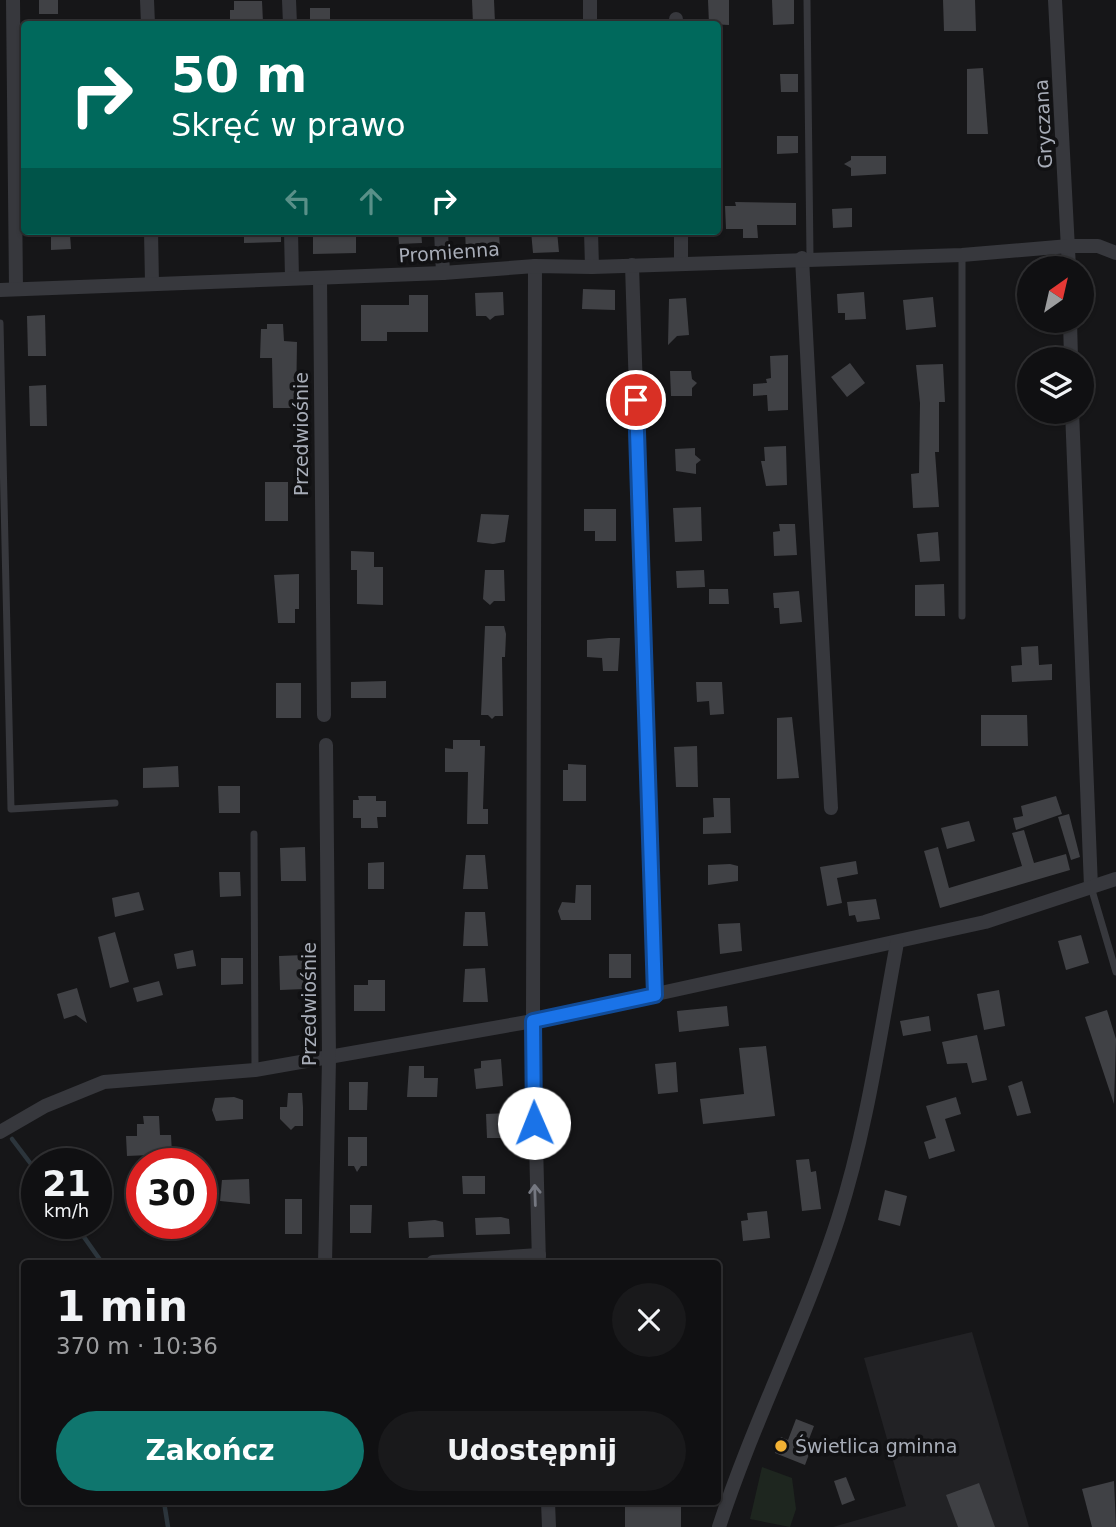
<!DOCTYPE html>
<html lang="pl">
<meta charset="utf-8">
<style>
body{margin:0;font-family:"DejaVu Sans",sans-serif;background:#19191b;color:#f1f3f6;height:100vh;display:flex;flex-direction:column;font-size:26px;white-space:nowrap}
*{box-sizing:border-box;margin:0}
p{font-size:23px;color:#9c9d9f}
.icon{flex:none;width:38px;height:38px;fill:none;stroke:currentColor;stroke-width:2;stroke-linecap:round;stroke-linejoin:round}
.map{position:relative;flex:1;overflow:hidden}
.sheet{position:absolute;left:21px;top:1260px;width:700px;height:245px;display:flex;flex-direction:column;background:#101012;border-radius:7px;box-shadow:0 2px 5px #0004,0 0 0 2px #303032}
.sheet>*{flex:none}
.banner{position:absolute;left:21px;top:21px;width:700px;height:214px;border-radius:7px;box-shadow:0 2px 5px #0004,0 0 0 2px #303032;background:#00695c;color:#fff;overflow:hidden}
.needle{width:46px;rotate:34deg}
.controls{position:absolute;left:1017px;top:256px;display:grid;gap:14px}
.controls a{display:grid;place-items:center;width:77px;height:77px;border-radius:50%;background:#101012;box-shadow:0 2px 5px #0004,0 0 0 2px #303032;font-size:35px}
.speed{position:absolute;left:21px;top:1148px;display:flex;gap:14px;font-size:35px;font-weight:700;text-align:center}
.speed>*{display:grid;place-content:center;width:91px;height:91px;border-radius:50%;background:#101012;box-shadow:0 2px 5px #0004,0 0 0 2px #303032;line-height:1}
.speed small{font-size:18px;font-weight:400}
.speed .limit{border:10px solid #d22;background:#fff;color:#111}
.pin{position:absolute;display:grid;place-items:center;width:60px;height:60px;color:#fff;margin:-30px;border:4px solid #fff;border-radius:50%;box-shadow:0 2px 7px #0007}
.me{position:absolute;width:77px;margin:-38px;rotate:359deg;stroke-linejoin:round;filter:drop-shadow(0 0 5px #0008)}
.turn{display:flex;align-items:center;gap:24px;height:147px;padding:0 35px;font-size:32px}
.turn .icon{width:91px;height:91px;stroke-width:2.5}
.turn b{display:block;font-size:49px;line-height:60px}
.lanes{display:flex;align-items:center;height:66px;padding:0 35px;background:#0003;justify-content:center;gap:35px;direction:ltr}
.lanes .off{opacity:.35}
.round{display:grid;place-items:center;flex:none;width:74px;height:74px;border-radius:37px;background:#19191b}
.head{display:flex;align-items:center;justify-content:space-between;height:119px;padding:0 35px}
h1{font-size:42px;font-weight:700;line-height:52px}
.button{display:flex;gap:14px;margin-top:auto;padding:14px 35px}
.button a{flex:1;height:80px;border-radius:42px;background:#0f766e;color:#fff;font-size:28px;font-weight:700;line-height:80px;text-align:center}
.button a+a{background:#19191b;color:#f1f3f6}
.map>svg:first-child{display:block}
.built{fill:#222225}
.green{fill:#1e261f}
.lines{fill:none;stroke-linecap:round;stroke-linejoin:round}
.stream{stroke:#2c353c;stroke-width:4.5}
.building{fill:#404145}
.service{stroke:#37383d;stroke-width:7}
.minor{stroke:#37383d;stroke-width:14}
.oneway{stroke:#757881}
.route-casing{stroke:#114b97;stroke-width:18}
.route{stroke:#1a73e8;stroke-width:12}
.poi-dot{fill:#f2b134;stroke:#111113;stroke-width:2.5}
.labels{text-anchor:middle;stroke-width:7;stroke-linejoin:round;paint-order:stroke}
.street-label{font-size:19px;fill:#a8adb8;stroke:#111113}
.poi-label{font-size:19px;fill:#a8adb8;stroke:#111113;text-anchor:start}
</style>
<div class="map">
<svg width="1116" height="1527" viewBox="0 0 1116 1527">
<rect width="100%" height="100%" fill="#161618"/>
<path class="built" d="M972,1332l57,195h-196l73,-21 -42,-148z"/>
<path class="green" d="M762,1467l30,11 4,31 -6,18 -40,-8z"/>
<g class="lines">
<g class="stream">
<path d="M12,1139l25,33"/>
<path d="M74,1223l29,41"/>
<path d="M164,1502l4,25"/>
</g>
</g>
<g class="building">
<rect x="39" y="0" width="19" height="14"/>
<path d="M472,0h22l1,23 -22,1z"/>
<path d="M708,0h21v25l-20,-1z"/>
<path d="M772,0h22v24l-21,1z"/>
<path d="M943,0h32l1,31h-32z"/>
<path d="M234,1h28l1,21 -33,1v-13h4z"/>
<rect x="310" y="8" width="20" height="16"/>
<path d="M983,68l5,66h-21v-65z"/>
<path d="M780,74h18v18h-17z"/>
<path d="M777,136h21v17l-21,1z"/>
<path d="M851,156h35v18l-35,2v-8l-7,-4 7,-4z"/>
<path d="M735,202l61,1v22h-39l1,13h-15v-9h-17l-1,-23h11z"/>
<path d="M852,208v19l-19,1 -1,-19z"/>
<path d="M244,231h37v11l-37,1z"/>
<path d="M313,231h43v22l-43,1z"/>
<path d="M398,231h23l1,12 -23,1z"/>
<path d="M465,231h34l1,20 -34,1z"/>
<path d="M531,231h26l2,21 -26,1z"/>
<path d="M51,234h19l1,15 -20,1z"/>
<path d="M583,289l32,1v20l-33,-1z"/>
<path d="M503,292l1,23 -9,1 -5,4 -4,-4h-10l-1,-23z"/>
<path d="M864,292l2,27 -21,1v-7h-7l-1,-19z"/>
<path d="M409,295h19v37h-41v9h-26v-36h48z"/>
<path d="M933,297l3,30 -30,3 -3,-30z"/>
<path d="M686,298l3,37 -12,1 -9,9 1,-46z"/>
<path d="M45,315l1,41h-18l-1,-40z"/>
<path d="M267,324h16l1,17 13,1 -1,66h-23l-1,-50h-12l1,-29h6z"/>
<path d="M788,355v55l-20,1 -1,-16 -14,1v-12l14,-1 -1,-4 5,-1 -1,-22z"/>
<path d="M850,363l15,20 -18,14 -16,-20z"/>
<path d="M943,364l2,38h-6v50h-4l4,55 -26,1 -2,-34 8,-1 1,-70 -4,-38z"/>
<path d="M670,371h21l1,8 5,4 -5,5v8h-21z"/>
<path d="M46,385l1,41h-17l-1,-40z"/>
<path d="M786,446l1,39 -21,1 -5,-25h4l-1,-14z"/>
<path d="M695,448v7l6,5 -5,4v10l-20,-3 -1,-22z"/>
<rect x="265" y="482" width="23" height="39"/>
<path d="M701,507l1,34 -27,1 -2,-34z"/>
<path d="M584,509h32v32h-21v-10h-11z"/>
<path d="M481,514l28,1 -4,27 -12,2 -16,-2z"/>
<path d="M779,524h16l2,31 -23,1 -1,-24 7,-1z"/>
<path d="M938,532l2,29 -20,1 -3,-28z"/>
<path d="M351,551l23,1v15h9v38l-26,-1v-34h-6z"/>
<path d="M485,570h19l1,31h-11l-4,4 -7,-6z"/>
<path d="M704,570l1,17 -28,1 -1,-17z"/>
<path d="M299,574v35h-4v14h-17l-4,-48z"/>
<path d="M944,584l1,32h-30v-31z"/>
<path d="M709,589h19l1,15h-20z"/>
<path d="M799,591l3,31 -22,2 -1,-16h-5l-1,-15z"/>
<path d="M485,626h19l2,8 -1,23h-3l1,59h-8l-3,3 -4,-4h-7z"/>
<path d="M609,638h11l-2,33h-15l-1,-13 -15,-1v-17z"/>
<path d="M1038,646l1,19 13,-1v16l-40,2 -1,-16 11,-1 -1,-18z"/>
<path d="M386,681v17h-35v-16z"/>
<path d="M696,682h26l2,32 -14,1 -1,-14 -12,1z"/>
<rect x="276" y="683" width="25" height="35"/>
<path d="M981,715h46l1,31h-47z"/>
<path d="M792,717l7,61 -22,1v-61z"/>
<path d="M453,740h27v6h5l-2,63h5v15h-21l1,-52h-23v-24l8,1z"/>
<path d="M697,746l1,41h-22l-2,-40z"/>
<path d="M568,764l18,1v36h-23v-31h5z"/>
<path d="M178,766l1,21 -36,1v-20z"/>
<path d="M218,786h22v27h-21z"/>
<path d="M358,796h18v5h10v16h-9l1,11h-17v-10h-8v-18h6z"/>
<path d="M1056,796l6,18 -46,16 -3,-12 10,-2 -2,-10z"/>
<path d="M713,798h17l1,35 -28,1v-16l11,-1z"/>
<path d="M1069,814l11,43 -9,3 -13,-43z"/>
<path d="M969,821l6,20 -28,8 -6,-21z"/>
<path d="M1024,830l10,33 32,-9 4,16 -130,38 -16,-57 14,-4 11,41 73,-22 -10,-33z"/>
<path d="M305,847l1,34h-25l-1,-33z"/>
<path d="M466,855h19l3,34h-25z"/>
<path d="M856,861l2,13 -21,4 5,25 -15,3 -7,-39z"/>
<path d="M384,862v27h-16v-26z"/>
<path d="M730,864l8,2v15l-30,4v-20z"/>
<path d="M219,872h21l1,24 -21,1z"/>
<path d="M576,885h15v35h-30l-3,-9 4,-9 13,1z"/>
<path d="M139,892l5,18 -29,7 -3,-19z"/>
<path d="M876,899l4,20 -23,3 -2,-7 -6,1 -2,-14z"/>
<path d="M465,912h20l3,34h-25z"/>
<path d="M740,923l2,28 -22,3 -2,-30z"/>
<path d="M115,932l14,50 -19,6 -12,-51z"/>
<path d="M1081,935l8,28 -23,7 -8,-29z"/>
<path d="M193,950l3,16 -19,3 -3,-15z"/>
<rect x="609" y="954" width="22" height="24"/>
<path d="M304,955v34l-24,1 -1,-34z"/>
<path d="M221,958h22v26l-22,1z"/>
<path d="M485,968l3,34h-25l2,-33z"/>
<path d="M368,980h17v31h-31v-26h14z"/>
<path d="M159,981l4,14 -26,7 -4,-14z"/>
<path d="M77,988l10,35 -11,-8 -12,4 -7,-25z"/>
<path d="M999,990l6,36 -21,4 -7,-36z"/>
<path d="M727,1006l2,20 -50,6 -2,-21z"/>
<path d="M1107,1010l9,29 -2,65 -29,-87z"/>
<path d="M929,1016l2,15 -28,5 -3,-15z"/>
<path d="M977,1035l10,45 -15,3 -5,-20 -20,1 -5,-22z"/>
<path d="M766,1046l9,70 -72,8 -3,-25 44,-5 -5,-46z"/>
<path d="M501,1059l2,27 -27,3 -2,-20 7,-1v-7z"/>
<path d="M676,1062l2,30 -20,2 -3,-30z"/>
<path d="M409,1066h15v12h14l-1,19h-30z"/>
<path d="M1022,1081l9,32 -14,3 -9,-30z"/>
<path d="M349,1082h19l-1,28h-18z"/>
<path d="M288,1093h14l1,14v19h-8l-4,4 -11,-11v-12h7z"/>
<path d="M234,1097l9,3v19l-27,2 -4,-11 3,-12z"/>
<path d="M956,1097l5,17 -16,5 10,32 -26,8 -5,-17 12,-4 -10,-32z"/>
<path d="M509,1113l1,25h-23l-1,-24z"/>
<path d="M143,1116h16l1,19h11l1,19 -45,2 -1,-20h11v-12h7z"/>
<path d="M348,1137h19v29h-6l-4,6 -3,-6h-6z"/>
<path d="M809,1159l2,13 5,-1 5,38 -19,2 -6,-51z"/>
<path d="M462,1176h23v18h-22z"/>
<path d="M249,1179l1,25 -30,-3 2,-21z"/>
<path d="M885,1190l22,6 -7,30 -22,-6z"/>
<rect x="285" y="1199" width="17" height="35"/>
<path d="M350,1205h22l-1,28h-21z"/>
<path d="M767,1211l3,27 -27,3 -2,-20 7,-1 -1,-7z"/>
<path d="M501,1217l8,2 1,15 -34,1 -1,-17z"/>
<path d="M435,1220l8,2 1,15 -35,1 -1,-16z"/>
<path d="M796,1419l18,7 -8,21 5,2 -6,16 -30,-12 6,-16 7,3z"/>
<path d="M846,1477l9,23 -13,5 -8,-24z"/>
<path d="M1114,1481l2,46h-24l-10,-38z"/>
<path d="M979,1483l16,44h-37l-12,-32z"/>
<rect x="625" y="1502" width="56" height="25"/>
</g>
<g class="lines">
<g class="service">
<path d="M807,0l3,257"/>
<path d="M962,256v360"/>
<path d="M0,323l11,486 104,-6"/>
<path d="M254,834l1,236"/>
<path d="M1091,887l25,85"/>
</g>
<g class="minor">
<path d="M13,0l3,289"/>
<path d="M147,0l1,24"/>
<path d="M289,0l1,24"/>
<path d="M590,0v24"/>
<path d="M1055,0l14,268"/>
<path d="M676,19v5"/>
<path d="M151,231l1,52"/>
<path d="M291,231l1,47"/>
<path d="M441,231l2,42"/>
<path d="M591,231l1,36"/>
<path d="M681,231v31"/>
<path d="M802,258l29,550"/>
<path d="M632,265l23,729"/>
<path d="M535,266l-2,755 6,243"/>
<path d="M320,278l4,437"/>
<path d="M0,290l443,-17 92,-7 57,1 370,-12 107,-9h29l18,7"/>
<path d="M1070,320l1,39"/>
<path d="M1072,411l19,476"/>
<path d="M0,1132l45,-26 59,-24 151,-12 278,-49 452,-99 131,-43"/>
<path d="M433,1262l106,-7"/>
<path d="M325,1264l4,-206 -3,-313"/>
<path d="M548,1502l1,25"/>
<path d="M719,1527c34,-105 85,-203 119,-308 29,-90 42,-185 59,-276"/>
</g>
</g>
<defs><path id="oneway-shaft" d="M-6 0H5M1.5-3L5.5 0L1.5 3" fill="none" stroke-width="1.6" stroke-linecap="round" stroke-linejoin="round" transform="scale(1.75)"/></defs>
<use class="oneway" href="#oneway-shaft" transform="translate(535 1195) rotate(-92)"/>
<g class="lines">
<g class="route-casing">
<path id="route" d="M534,1123l-1,-102 122,-26 -19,-595"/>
</g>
<use href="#route" class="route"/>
</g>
<circle class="poi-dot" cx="781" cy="1446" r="7"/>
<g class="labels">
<g class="street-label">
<text transform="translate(1043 124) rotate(-93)" y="7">Gryczana</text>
<text transform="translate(449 252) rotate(-4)" y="7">Promienna</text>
<text transform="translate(301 434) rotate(-90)" y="7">Przedwiośnie</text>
<text transform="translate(309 1004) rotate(-90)" y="7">Przedwiośnie</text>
</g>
<g class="poi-label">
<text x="795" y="1453">Świetlica gminna</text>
</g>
</g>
</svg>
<div class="controls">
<a><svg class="needle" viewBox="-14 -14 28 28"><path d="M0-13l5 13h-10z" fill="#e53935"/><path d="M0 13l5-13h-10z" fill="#9c9d9f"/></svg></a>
<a><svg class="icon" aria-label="layers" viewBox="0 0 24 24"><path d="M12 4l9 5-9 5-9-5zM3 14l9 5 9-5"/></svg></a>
</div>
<div class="speed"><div>21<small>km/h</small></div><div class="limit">30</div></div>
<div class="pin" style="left:636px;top:400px;background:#d93025"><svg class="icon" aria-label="arrive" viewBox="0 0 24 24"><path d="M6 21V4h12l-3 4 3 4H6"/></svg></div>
<svg class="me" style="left:534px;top:1123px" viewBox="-20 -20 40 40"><circle r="19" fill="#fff"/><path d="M0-13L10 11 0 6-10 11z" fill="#1a73e8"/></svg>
<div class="banner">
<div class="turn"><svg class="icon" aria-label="right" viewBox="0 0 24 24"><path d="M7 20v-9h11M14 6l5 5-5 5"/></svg><div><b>50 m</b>Skręć w prawo</div></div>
<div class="lanes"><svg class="icon off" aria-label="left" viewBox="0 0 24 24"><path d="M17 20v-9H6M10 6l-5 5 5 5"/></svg><svg class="icon off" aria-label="ahead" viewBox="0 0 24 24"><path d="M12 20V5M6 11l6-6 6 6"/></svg><svg class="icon" aria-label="right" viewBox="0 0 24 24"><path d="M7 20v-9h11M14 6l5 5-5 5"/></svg></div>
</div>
<section class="sheet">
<div class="head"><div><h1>1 min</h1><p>370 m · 10:36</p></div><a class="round"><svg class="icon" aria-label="close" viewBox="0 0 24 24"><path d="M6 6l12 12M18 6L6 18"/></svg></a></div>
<div class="button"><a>Zakończ</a><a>Udostępnij</a></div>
</section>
</div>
